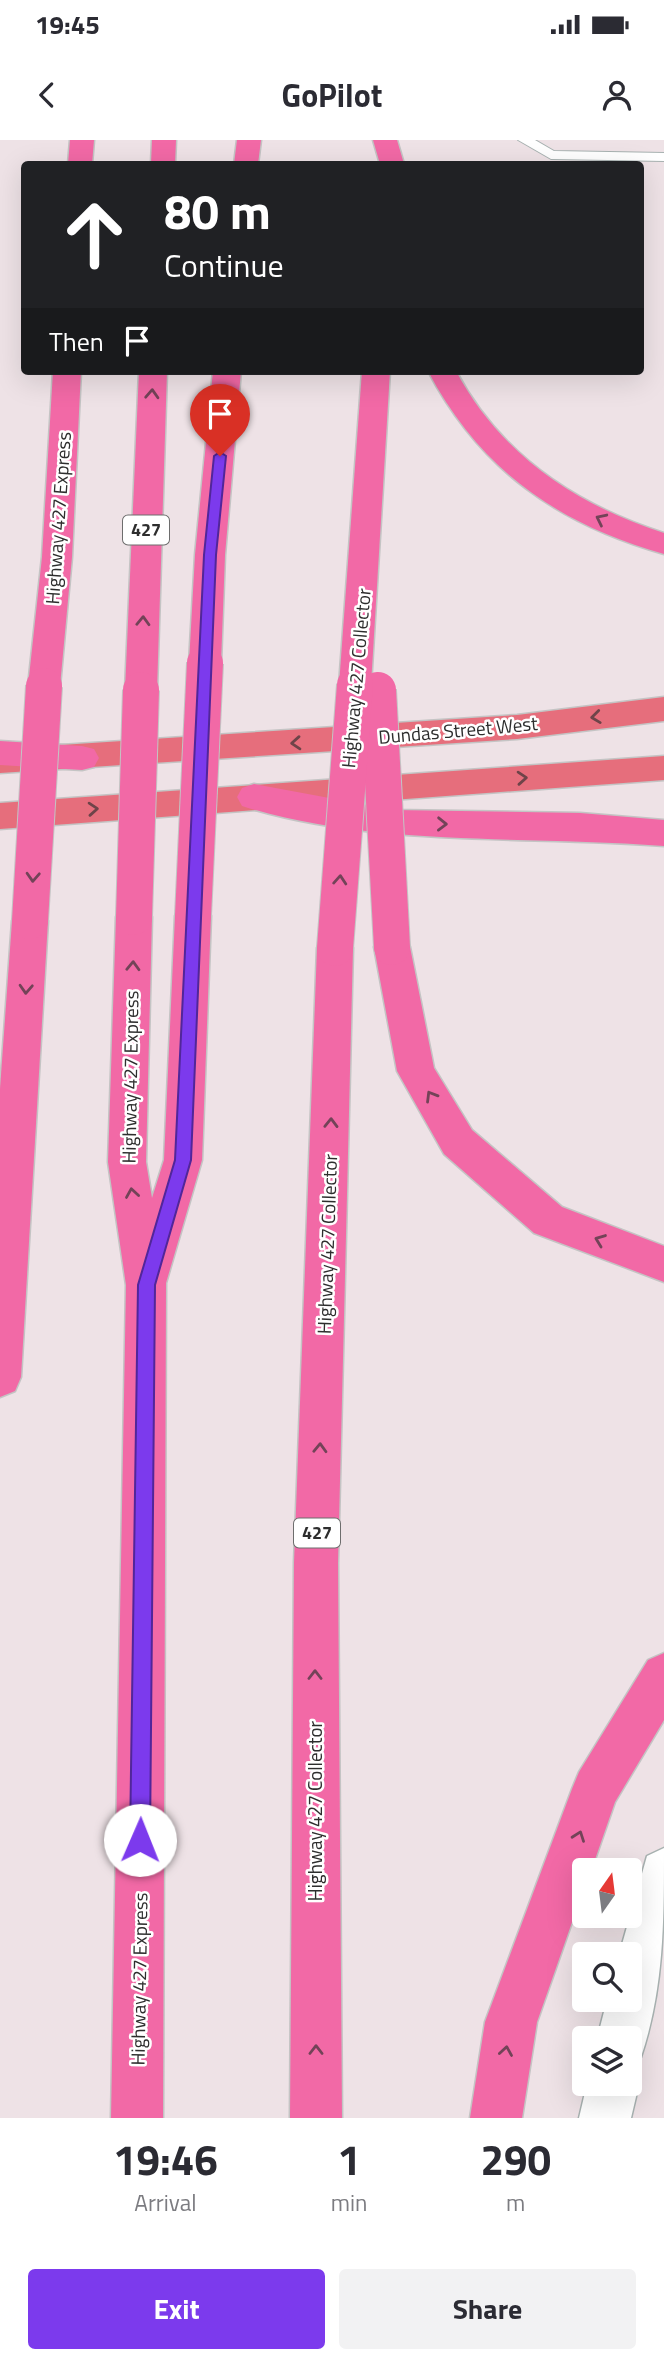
<!DOCTYPE html>
<style>
body{margin:0;font-family:"Titillium Web",sans-serif;background:#f2f2f3;color:#2b2b33;height:100vh;display:flex;flex-direction:column;font-size:26px;white-space:nowrap}
*{box-sizing:border-box;margin:0}
p{font-size:23px;color:#7c7c81}
.icon{flex:none;width:38px;height:38px;fill:none;stroke:currentColor;stroke-width:2;stroke-linecap:round;stroke-linejoin:round}
.map{position:relative;height:1978px;overflow:hidden}
.drawer{display:flex;flex-direction:column;background:#fff;flex:1}
.drawer>*{flex:none}
.top-card{position:absolute;left:21px;top:21px;width:623px;height:214px;border-radius:7px;box-shadow:0 7px 28px #0002;background:#202124;color:#fff;overflow:hidden}
.needle{width:46px;rotate:14deg}
.tools{position:absolute;left:572px;top:1718px;display:grid;gap:14px}
.tools a{display:grid;place-items:center;width:70px;height:70px;border-radius:7px;background:#fff;box-shadow:0 7px 28px #0002;font-size:35px}
.pin{position:absolute;display:grid;place-items:center;width:60px;height:60px;color:#fff;margin:-72px -30px;border-radius:50% 50% 50% 0;rotate:-45deg;box-shadow:0 0 7px #0007}
.pin .icon{rotate:45deg}
.me{position:absolute;width:77px;margin:-38px;rotate:1deg;stroke-linejoin:round;filter:drop-shadow(0 0 5px #0008)}
.turn{display:flex;align-items:center;gap:24px;height:147px;padding:0 28px;font-size:32px}
.turn .icon{width:91px;height:91px;stroke-width:2.5}
.turn b{display:block;font-size:49px;line-height:60px}
.then{display:flex;align-items:center;height:66px;padding:0 28px;background:#0003;gap:14px;font-size:26px}
.eta{display:flex;justify-content:space-evenly;align-items:center;height:119px;text-align:center}
.eta b{font-size:42px;font-weight:700;line-height:49px}
.button{display:flex;gap:14px;margin-top:auto;padding:14px 28px}
.button a{flex:1;height:80px;border-radius:7px;background:#7c3aed;color:#fff;font-size:28px;font-weight:700;line-height:80px;text-align:center}
.button a+a{background:#f2f2f3;color:#2b2b33}
.status{display:flex;justify-content:space-between;align-items:center;height:49px;padding:0 35px;background:#fff;direction:ltr}
.status svg{height:19px;fill:currentColor}
header{display:flex;justify-content:space-between;align-items:center;height:91px;padding:0 28px;background:#fff;font-size:32px;font-weight:700}
.map>svg:first-child{display:block}
.lines{fill:none;stroke-linecap:round;stroke-linejoin:round}
.service-casing{stroke:#a8b2b1;stroke-width:2}
.minor-casing{stroke:#a8b2b1;stroke-width:3}
.primary-casing{stroke:#c4c4c4;stroke-width:3}
.motorway-casing{stroke:#c4c4c4;stroke-width:3}
.service{fill:#fff;fill-rule:evenodd}
.minor{fill:#fff;fill-rule:evenodd}
.primary{fill:#e66e7c;fill-rule:evenodd}
.motorway{fill:#f269a6;fill-rule:evenodd}
.motorway-bridge-casing{stroke:#c4c4c4;stroke-width:38;stroke-linecap:butt}
.motorway-bridge{stroke:#f269a6;stroke-width:36}
.oneway{stroke:#734358}
.oneway2{stroke:#6e4449}
.route{fill:#7c3aed;stroke:#51269a;stroke-width:2}
.labels{text-anchor:middle;stroke-width:5;stroke-linejoin:round;paint-order:stroke}
.shield{fill:#fff;stroke:#6d6d6d;stroke-width:2}
.shield-label{font-size:18px;font-weight:bold;fill:#2e2e2e}
.street-label{font-size:19px;fill:#2e2e2e;stroke:#fff}
</style>
<div class="status"><b>19:45</b><svg viewBox="0 0 49 12"><path d="M0 12V9h3v3zM5 12V6h3v6zM10 12V3h3v9zM15 12V0h3v12zM26 1h20v11H26zM47 4h2v5h-2z"/></svg></div>
<header><svg class="icon" aria-label="back" viewBox="0 0 24 24"><path d="M15 5l-7 7 7 7"/></svg>GoPilot<svg class="icon" aria-label="person" viewBox="0 0 24 24"><circle cx="12" cy="8" r="4"/><path d="M4 21q1-7 8-7t8 7"/></svg></header>
<div class="map">
<svg width="664" height="1978" viewBox="0 0 664 1978">
<rect width="100%" height="100%" fill="#eee2e6"/>
<g class="lines">
<g class="service-casing">
<path id="service" d="M518,0h17l19,11 110,2v8l-113,-2z"/>
</g>
<g class="minor-casing">
<g id="minor">
<path d="M664,1708c0,73 0,141 -23,209l-11,5v-23h-33l10,-39h23v-45h-11l28,-99z"/>
<path d="M630,1925l9,19 -8,34h-52l8,-34h43z"/>
</g>
</g>
<g class="primary-casing">
<g id="primary">
<path d="M664,557v24l-147,18 -517,34v-24l517,-34z"/>
<path d="M664,616v24l-664,49v-26z"/>
</g>
</g>
<g class="motorway-casing">
<g id="motorway">
<path d="M70,0h24l-2,24h-24z"/>
<path d="M152,0h24l-1,24h-24z"/>
<path d="M237,0h24l-3,24h-24z"/>
<path d="M373,0h24l7,24h-24z"/>
<path d="M53,231h28l-9,186 -12,129 -5,8 -11,4 -11,-4 -5,-8 14,-129z"/>
<path d="M139,231h28l-10,319 -5,8 -11,4 -11,-4 -5,-8z"/>
<path d="M213,231h28l-16,184 -4,108 -5,8 -11,3 -11,-3 -5,-8 6,-108z"/>
<path d="M362,231h28l-19,314 -5,8 -11,4 -11,-4 -5,-8z"/>
<path d="M428,231h28c44,83 120,134 208,162v21c-106,-30 -184,-84 -236,-183z"/>
<path d="M0,601l82,5 12,3 5,9 -5,9 -12,3 -82,-5z"/>
<path d="M254,644l140,26 186,3 84,7v26c-139,-11 -288,2 -422,-40l-5,-9 5,-9z"/>
<path d="M193,762l13,4 5,10 -9,244 -36,123 -3,835h-52l15,-833 -18,-123 8,-245 5,-10 13,-4 13,4 5,10 -6,245 6,36 12,-38 11,-244 5,-10z"/>
<path d="M30,767l13,4 5,10 -27,456 -6,14 -15,6v-308l12,-168 5,-10z"/>
<path d="M335,793l13,5 5,10 -15,615 4,555h-52l4,-555 23,-615 5,-10z"/>
<path d="M392,793l13,4 5,10 24,121 38,62 90,77 102,39v36l-130,-49 -90,-79 -47,-83 -23,-124 5,-10z"/>
<path d="M664,1513v67l-49,82 -24,69h-7v17l-47,134 -15,96h-52l15,-96 87,-233 7,-17 69,-112z"/>
</g>
</g>
<use href="#service" class="service"/>
<use href="#minor" class="minor"/>
<use href="#primary" class="primary"/>
<use href="#motorway" class="motorway"/>
<g class="motorway-bridge-casing">
<g id="motorway-bridge">
<path d="M378,550l14,257"/>
<path d="M193,776l12,-253"/>
<path d="M134,777l7,-227"/>
<path d="M30,781l14,-235"/>
<path d="M335,808l20,-263"/>
</g>
</g>
<use href="#motorway-bridge" class="motorway-bridge"/>
</g>
<defs><path id="oneway-chevron" d="M-2-3.5L2.5 0L-2 3.5" fill="none" stroke-width="1.6" stroke-linecap="round" stroke-linejoin="round" transform="scale(1.75)"/></defs>
<g class="oneway">
<use href="#oneway-chevron" transform="translate(152 254) rotate(-87)"/>
<use href="#oneway-chevron" transform="translate(601 379) rotate(-154)"/>
<use href="#oneway-chevron" transform="translate(143 481) rotate(-88)"/>
<use href="#oneway-chevron" transform="translate(442 684) rotate(1)"/>
<use href="#oneway-chevron" transform="translate(33 737) rotate(93)"/>
<use href="#oneway-chevron" transform="translate(340 740) rotate(-86)"/>
<use href="#oneway-chevron" transform="translate(133 826) rotate(-88)"/>
<use href="#oneway-chevron" transform="translate(26 849) rotate(93)"/>
<use href="#oneway-chevron" transform="translate(431 956) rotate(-121)"/>
<use href="#oneway-chevron" transform="translate(331 983) rotate(-89)"/>
<use href="#oneway-chevron" transform="translate(132 1053) rotate(-99)"/>
<use href="#oneway-chevron" transform="translate(600 1100) rotate(-159)"/>
<use href="#oneway-chevron" transform="translate(320 1308) rotate(-88)"/>
<use href="#oneway-chevron" transform="translate(315 1535) rotate(-90)"/>
<use href="#oneway-chevron" transform="translate(579 1696) rotate(-70)"/>
<use href="#oneway-chevron" transform="translate(316 1910) rotate(-90)"/>
<use href="#oneway-chevron" transform="translate(506 1911) rotate(-81)"/>
</g>
<g class="oneway2">
<use href="#oneway-chevron" transform="translate(596 577) rotate(173)"/>
<use href="#oneway-chevron" transform="translate(296 603) rotate(176)"/>
<use href="#oneway-chevron" transform="translate(522 638) rotate(-4)"/>
<use href="#oneway-chevron" transform="translate(93 669) rotate(-4)"/>
</g>
<path class="route" d="M220,312l6,4 -10,99 -25,605 -36,125 -5,555 -3,7 -7,3 -7,-3 -3,-7 8,-555 37,-125 29,-605 10,-99z"/>
<g class="labels">
<g class="shield">
<rect x="123" y="375.5" width="46" height="29" rx="5"/>
<rect x="294" y="1378.5" width="46" height="29" rx="5"/>
</g>
<g class="shield-label">
<text x="146" y="396">427</text>
<text x="317" y="1399">427</text>
</g>
<g class="street-label">
<text transform="translate(58 378) rotate(-86)" y="7">Highway 427 Express</text>
<text transform="translate(356 538) rotate(-85)" y="7">Highway 427 Collector</text>
<text transform="translate(458 590) rotate(-5)" y="7">Dundas Street West</text>
<text transform="translate(130 937) rotate(-89)" y="7">Highway 427 Express</text>
<text transform="translate(327 1104) rotate(-88)" y="7">Highway 427 Collector</text>
<text transform="translate(315 1671) rotate(-90)" y="7">Highway 427 Collector</text>
<text transform="translate(139 1839) rotate(-89)" y="7">Highway 427 Express</text>
</g>
</g>
</svg>
<div class="tools">
<a><svg class="needle" viewBox="-14 -14 28 28"><path d="M0-13l5 13h-10z" fill="#e53935"/><path d="M0 13l5-13h-10z" fill="#7c7c81"/></svg></a>
<a><svg class="icon" aria-label="search" viewBox="0 0 24 24"><circle cx="10" cy="10" r="6"/><path d="M15 15l6 6"/></svg></a>
<a><svg class="icon" aria-label="layers" viewBox="0 0 24 24"><path d="M12 4l9 5-9 5-9-5zM3 14l9 5 9-5"/></svg></a>
</div>
<div class="pin" style="left:220px;top:316px;background:#d93025"><svg class="icon" aria-label="arrive" viewBox="0 0 24 24"><path d="M6 21V4h12l-3 4 3 4H6"/></svg></div>
<svg class="me" style="left:140px;top:1700px" viewBox="-20 -20 40 40"><circle r="19" fill="#fff"/><path d="M0-13L10 11 0 6-10 11z" fill="#7c3aed"/></svg>
<div class="top-card">
<div class="turn"><svg class="icon" aria-label="ahead" viewBox="0 0 24 24"><path d="M12 20V5M6 11l6-6 6 6"/></svg><div><b>80 m</b>Continue</div></div>
<div class="then">Then<svg class="icon" aria-label="arrive" viewBox="0 0 24 24"><path d="M6 21V4h12l-3 4 3 4H6"/></svg></div>
</div>
</div>
<section class="drawer">
<div class="eta">
<div><b>19:46</b><p>Arrival</p></div>
<div><b>1</b><p>min</p></div>
<div><b>290</b><p>m</p></div>
</div>
<div class="button"><a>Exit</a><a>Share</a></div>
</section>
